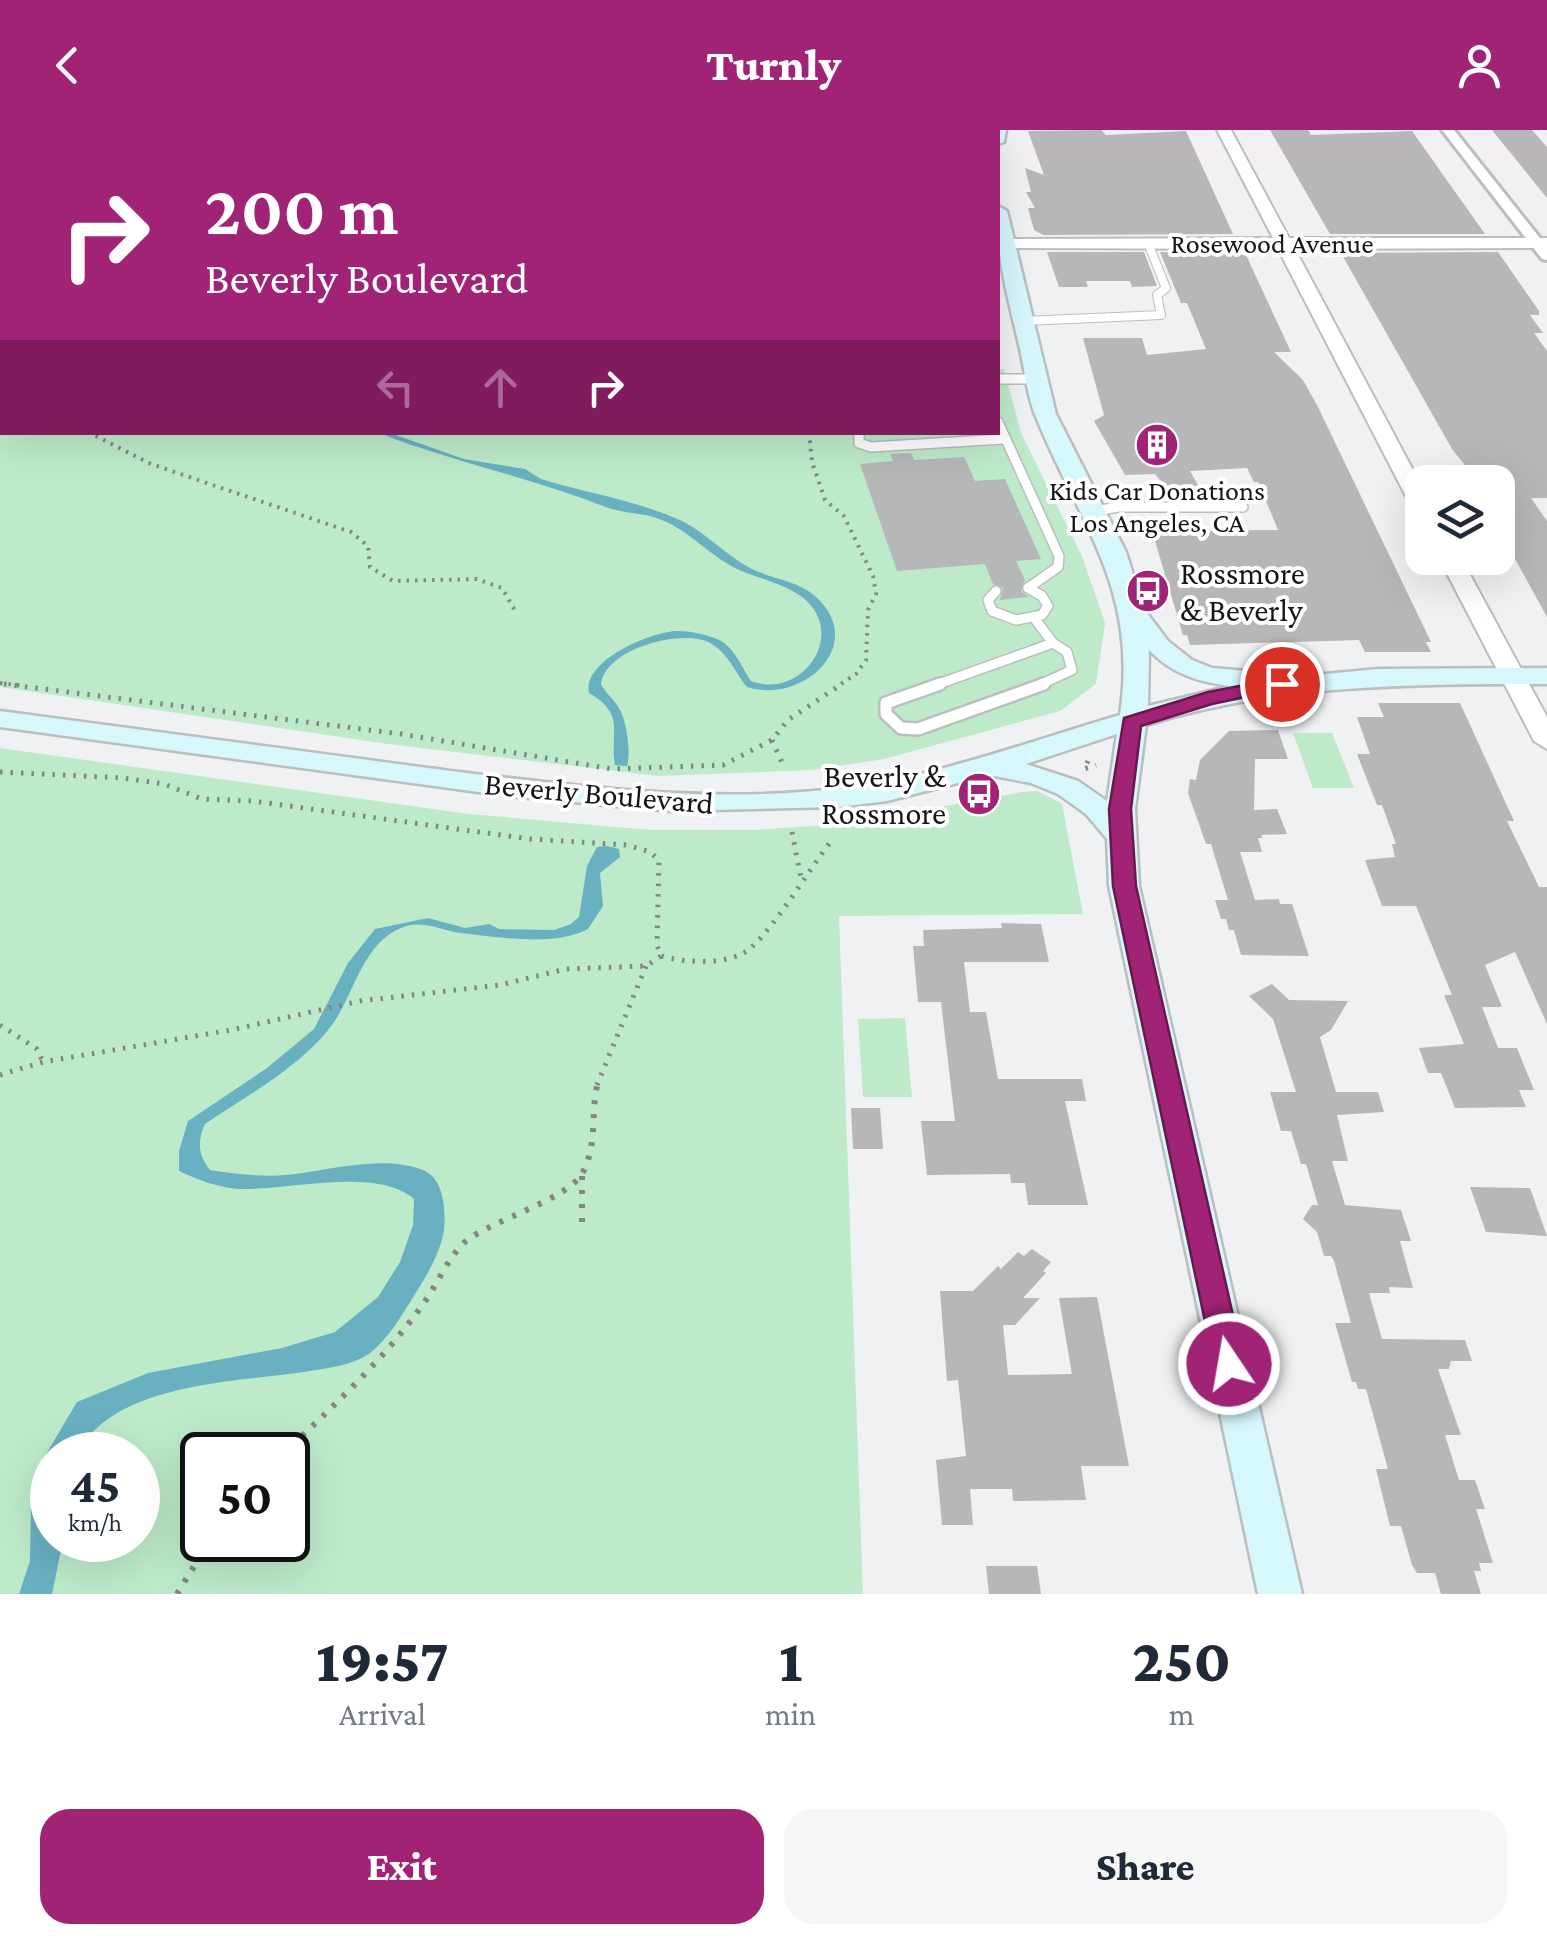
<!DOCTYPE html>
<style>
body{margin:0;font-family:"Crimson Pro",serif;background:#f6f6f7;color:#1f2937;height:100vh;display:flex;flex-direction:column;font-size:38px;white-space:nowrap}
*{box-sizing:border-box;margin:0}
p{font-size:32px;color:#747a83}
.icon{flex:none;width:55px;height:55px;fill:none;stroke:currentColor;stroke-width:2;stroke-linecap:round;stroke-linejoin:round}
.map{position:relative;height:1464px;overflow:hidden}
.sheet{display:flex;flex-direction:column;background:#fff;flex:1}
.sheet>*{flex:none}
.banner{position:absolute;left:0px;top:0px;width:1000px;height:305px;box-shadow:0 10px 40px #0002;background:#a12376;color:#fff;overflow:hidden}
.controls{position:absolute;left:1405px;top:335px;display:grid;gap:20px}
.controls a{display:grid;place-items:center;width:110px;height:110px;border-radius:20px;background:#fff;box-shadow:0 10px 40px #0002;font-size:50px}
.speed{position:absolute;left:30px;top:1302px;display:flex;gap:20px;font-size:50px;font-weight:700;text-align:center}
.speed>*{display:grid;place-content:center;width:130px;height:130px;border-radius:50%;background:#fff;box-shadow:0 10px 40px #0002;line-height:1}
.speed small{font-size:25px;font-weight:400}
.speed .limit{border:5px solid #111;border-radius:15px;background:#fff;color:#111}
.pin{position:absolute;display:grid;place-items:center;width:85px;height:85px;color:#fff;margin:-42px;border:5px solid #fff;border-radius:50%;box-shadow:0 2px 10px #0007}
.me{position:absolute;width:110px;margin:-55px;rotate:348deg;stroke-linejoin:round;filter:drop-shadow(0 0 8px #0008)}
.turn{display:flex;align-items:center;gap:35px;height:210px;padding:0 40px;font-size:45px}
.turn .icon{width:130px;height:130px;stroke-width:2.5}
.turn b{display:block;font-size:70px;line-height:85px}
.lanes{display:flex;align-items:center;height:95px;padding:0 40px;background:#0003;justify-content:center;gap:50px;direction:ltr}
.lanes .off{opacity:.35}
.eta{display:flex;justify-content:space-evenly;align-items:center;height:170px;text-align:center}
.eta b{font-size:60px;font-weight:800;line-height:70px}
.cta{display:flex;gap:20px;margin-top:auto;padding:20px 40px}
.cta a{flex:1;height:115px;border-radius:30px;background:#a12376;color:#fff;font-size:40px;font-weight:800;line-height:115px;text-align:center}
.cta a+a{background:#f6f6f7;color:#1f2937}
header{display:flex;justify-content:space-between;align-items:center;height:130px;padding:0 40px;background:#a12376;color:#fff;font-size:45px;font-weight:800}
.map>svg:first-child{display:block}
.green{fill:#bdebca;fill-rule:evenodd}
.water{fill:#69b1c1}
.building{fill:#b6b7b9}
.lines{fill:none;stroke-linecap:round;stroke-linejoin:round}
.service-far2-casing{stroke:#bcbdbf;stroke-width:10}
.service-far1-casing{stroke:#bcbdbf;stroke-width:12}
.service-casing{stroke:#bcbdbf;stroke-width:16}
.minor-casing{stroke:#bcbdbf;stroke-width:6}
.tertiary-casing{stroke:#bcbdbf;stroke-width:4}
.secondary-casing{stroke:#bcbdbf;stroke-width:5}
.path-far2{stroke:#848586;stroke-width:4;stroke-dasharray:2.5 6;stroke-linecap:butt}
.path-far1{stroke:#848586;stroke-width:5;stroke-dasharray:2.5 8;stroke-linecap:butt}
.path{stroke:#848586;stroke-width:6;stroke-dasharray:4 10;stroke-linecap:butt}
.service-far2{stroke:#fff;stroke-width:8}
.service-far1{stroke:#fff;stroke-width:9}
.service{stroke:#fff;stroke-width:11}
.minor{fill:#fff;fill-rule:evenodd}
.tertiary{fill:#fff;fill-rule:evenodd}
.secondary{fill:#d6f7fc;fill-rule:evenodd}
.route{fill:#a12376;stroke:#69174d;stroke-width:2.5}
.labels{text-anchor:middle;stroke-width:8;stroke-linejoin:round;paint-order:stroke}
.far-street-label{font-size:28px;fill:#151516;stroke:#fff}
.far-poi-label{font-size:28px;fill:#151516;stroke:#fff}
.poi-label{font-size:32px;fill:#151516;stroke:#fff;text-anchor:start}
.street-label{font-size:32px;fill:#151516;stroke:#fff}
</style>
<header><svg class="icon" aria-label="back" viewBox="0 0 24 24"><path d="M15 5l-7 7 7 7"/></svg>Turnly<svg class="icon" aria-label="person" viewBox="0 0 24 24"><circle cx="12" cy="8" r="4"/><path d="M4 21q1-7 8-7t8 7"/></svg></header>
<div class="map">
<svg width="1547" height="1464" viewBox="0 0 1547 1464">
<rect width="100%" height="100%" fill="#f0f1f3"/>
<g class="green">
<path d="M0,0h128l-126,2v300h996v-63h6l17,64 61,123 23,67 -9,61 -36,27 -176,48 -72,11 -153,6 -271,-32 -388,-57z"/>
<path d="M1332,603l22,55h-41l-20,-55z"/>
<path d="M0,618l469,66 182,16h104l97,-7 170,-31 16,-1 24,13 21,110 -244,2 24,678h-863zM52,1325h86v85h-86zM202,1325h86v85h-86z"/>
<path d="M905,888l7,79h-49l-5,-78z"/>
</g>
<g class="water">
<path d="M379,303h11l74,26 61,10 16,10c46,14 98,22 141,42 26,13 44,35 70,48 21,10 46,12 63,27 54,48 -12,109 -68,91 -13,-16 -20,-37 -41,-46 -28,-11 -101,8 -105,43 5,10 14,16 19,26 7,13 11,43 7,56l-12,-1c-6,-32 12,-50 -26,-72 -7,-32 62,-62 89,-62 12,0 27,3 39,8 17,7 24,27 34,42 51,20 98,-48 51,-84 -19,-14 -42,-18 -63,-27 -28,-13 -48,-38 -77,-50 -19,-8 -40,-6 -59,-14 -74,-29 -150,-44 -224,-73z"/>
<path d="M607,716l12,3 1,8 -20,16 3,33 -15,23c-34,18 -90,8 -128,4 -20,-3 -39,-14 -59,-5 -39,16 -47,67 -69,97 -31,42 -85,70 -127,99 -8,17 -7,31 5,46 26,4 51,7 76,5 43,-4 94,-21 137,-5 21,8 23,40 21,60 -4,25 -19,48 -32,69 -12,19 -24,40 -42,54 -18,13 -44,15 -66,19 -68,10 -193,11 -227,83h-25v85h11l-11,54h-33l11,-33 1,-56 11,-44 35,-59 71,-29 134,-25 53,-16 43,-35 22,-35 13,-37 1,-26c-38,-33 -127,-8 -176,-10 -21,-2 -40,-9 -59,-18v-20l9,-30 79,-53 47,-39 34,-66 27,-34 53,-11 37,10 24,-4 10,5 55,1 17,-6 8,-7 8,-51 10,-19z"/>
</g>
<g class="building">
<path d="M1101,0l5,5 80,-4 47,103 -190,1 -9,-5 -6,-22h7l-9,-16h5l-6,-24 19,7 -16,-44z"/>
<path d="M1270,0h38l3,5 101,-4 73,103h-155z"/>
<path d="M1492,0h40l15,17v51z"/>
<path d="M1047,122h97l13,34 -25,1 -2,-6h-44l2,6h-29z"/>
<path d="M1160,122l86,3 45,97h-17l29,28 15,27 113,235h-5l5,10h-66l-6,-12 -169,5 -3,-10h-4l-31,-104 126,-1 -20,-48h-4l-7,-14 -57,3 9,16 -32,2 -12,-15 -30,1 -31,-54 10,-6 -21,-77h59l5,17 59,-6 -19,-46h-6z"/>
<path d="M1498,122l41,59v4h-9l13,18h-9l13,18v147h-16l16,23v96l-49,-89v-50h-23l-23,-29 -111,-196z"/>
<path d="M911,323l3,7 50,-3 11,24 30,-2 36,80 -25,2 9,19 -4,11 7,6 -28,3 3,-12 -10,-4 -8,-20 -88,7 -37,-107 33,-3 -3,-7z"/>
<path d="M1378,573h82l54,118h-7l32,66h8v137l-32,-72 -30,13 17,42h-20l16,41h19l17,42h-15l7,17 -71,1 -14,-35h-13l-9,-25 45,-4 -20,-49h8l-36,-89h-34l-17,-46 30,-3 -3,-13h4l-14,-39h-5l-20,-51h13l-13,-37h27z"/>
<path d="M1278,600l10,29h-33l-1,51 23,-1 10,25 -26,1 2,3h-5l4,14h-22l15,48 24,-1 1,5h12l17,52 -68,-1 -7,-25h-5l-3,-11h-5l-6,-19h13l-17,-56h-5l-18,-51 2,-14 6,1 4,-20 29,-29z"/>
<path d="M1001,793l40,1 8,38h-85l6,50h16l12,67h84l4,22h-21l23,104h-60l-3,-22h-14l-1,-9 -83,1 -6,-54h34l-14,-119h-23l-5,-56h11l-1,-16 79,-2z"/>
<path d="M1272,854l17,16 59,1 -17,29 -11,7 16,55h42l6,20 -47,3 11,46h-16l13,44 56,5 10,31h-11l13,47 -24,-1 1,6h-21l13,46 83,1 7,21h-21l-2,8h-11l23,66h-16l14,45h16l10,29h-9l17,54h-14l2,8h-7l7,23h-40l-6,-21h-18l-5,-8 -11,-39h-11l-14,-57h12l-22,-80h-8l-2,-7h-4l-17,-59h16l-17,-62 -3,-5h-7l-7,-24 -14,-13 9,-14h6l-12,-41h-5l-10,-33h-10l-11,-39h26l-23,-73 -24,-23z"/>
<path d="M851,978h29l3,41h-30z"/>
<path d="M1470,1057l60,1 17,48 -61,-4z"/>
<path d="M1032,1119l19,13 -8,9 3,2 -23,25h17l-25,27h-12l5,50 64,-1 -13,-76 38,-1 32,169h-48l5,34 -73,1 -1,-12h-42l3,36h-31l-6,-65 30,-4 -8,-76 -11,1 -7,-90h33l25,-25 3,3 17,-17 6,4z"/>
<path d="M986,1436h51l4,28h-52z"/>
</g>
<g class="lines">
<g class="service-far2-casing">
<path id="service-far2" d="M1024,191l137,-6 -4,-20 9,-7 -18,-45"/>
</g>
<g class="service-far1-casing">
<g id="service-far1">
<path d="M998,249h38"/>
<path d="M998,292l61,134 -1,11 -30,21"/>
<path d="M859,302v11l12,4 132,-8"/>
<path d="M1094,381l25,-4h124"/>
<path d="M996,461l-8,9 4,11 24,9 26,-5 6,-9 -6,-10 -14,-8"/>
<path d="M1035,489l18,24"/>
<path d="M933,556l120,-43"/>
<path d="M1037,556l35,-16 -5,-18 -14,-9"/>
</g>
</g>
<g class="service-casing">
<path id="service" d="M940,554l-54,19v11l15,14 17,1 126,-45"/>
</g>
<g class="minor-casing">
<g id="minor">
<rect x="550" y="0" width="12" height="2"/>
<rect x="757" y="0" width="12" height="2"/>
<path d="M1442,0h12l93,117v13l-5,-1z"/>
</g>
</g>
<g class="tertiary-casing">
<g id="tertiary">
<path d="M1217,0h14l58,108h258v10l-252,1 127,238v25l-11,-6 -133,-257 -280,-1v-8l5,-1 270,-1z"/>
<path d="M1439,428h22l86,159v32l-13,-8z"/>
</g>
</g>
<g class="secondary-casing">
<g id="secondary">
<path d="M990,0h16l-2,12 -6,2v-12z"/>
<path d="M998,76l9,5 49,203 70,138 18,57 24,32 24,19 20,8 47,4 3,8 116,-11 169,-1v16c-137,0 -269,0 -401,41l-11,84 4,77 163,708h-44l-149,-708 -2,-47 -21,-25 -28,-20 -27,-11 -42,-8 -102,26 -49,6 -166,4 -164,-15 -508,-69v-16c143,19 285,38 428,57 136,17 277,37 414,20 97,-12 186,-46 278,-73 19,-126 -40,-190 -84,-298 -9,-21 -11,-46 -16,-68 -11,-47 -25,-95 -22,-143zM1149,520c23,24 49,32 82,36l-83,20zM1117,604l-10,67 -29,-20 -52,-17z"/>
</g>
</g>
<g class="path-far2">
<path d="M88,302l63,32 200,68 17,14 2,21 23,14 84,-2 25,9 15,26"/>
<path d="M809,302l3,30 13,38 19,16 29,60 3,18 -8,16 -2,50 -10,14 -18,12"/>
<path d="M0,553l24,3"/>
</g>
<g class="path-far1">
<path d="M4,554l397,50 211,35 111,-4 49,-25 16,-20 54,-36"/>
<path d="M772,610l12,27"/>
<path d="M1088,631l-4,8 12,-4"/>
<path d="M0,642l123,6 41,6 38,15 51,2 277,38 97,6 23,7 9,8 -2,85 4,11c24,7 71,10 91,-9 27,-26 56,-76 80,-107"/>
<path d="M792,702l9,46"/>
<path d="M0,895l37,24 6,13"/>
<path d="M0,945l43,-13 188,-32 129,-29 140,-16 66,-16 80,-3 15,-10"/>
<path d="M597,955l49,-119"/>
</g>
<g class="path">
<path d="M582,1046v56"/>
<path d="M282,1325c49,-47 102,-95 141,-151 15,-20 24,-46 43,-63 24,-20 104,-42 117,-69 15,-29 7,-60 15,-90"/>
<path d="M177,1464l33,-54"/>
</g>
<use href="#service-far2" class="service-far2"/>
<use href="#service-far1" class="service-far1"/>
<use href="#service" class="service"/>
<use href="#minor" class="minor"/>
<use href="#tertiary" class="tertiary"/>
<use href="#secondary" class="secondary"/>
</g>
<path class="route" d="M1282,548l7,1v9l-77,16 -71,22 -10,83 5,77 108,478 -4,9 -11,4 -10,-4 -5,-9 -101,-478 -4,-77 15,-91 84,-26z"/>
<defs>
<g id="building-disc" transform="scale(2.25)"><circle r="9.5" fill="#a12376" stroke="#fff"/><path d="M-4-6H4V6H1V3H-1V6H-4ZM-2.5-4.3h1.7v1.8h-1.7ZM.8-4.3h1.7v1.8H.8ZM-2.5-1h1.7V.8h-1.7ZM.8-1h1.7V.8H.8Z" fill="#fff"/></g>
<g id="bus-disc" transform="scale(2.25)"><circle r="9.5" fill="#a12376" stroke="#fff"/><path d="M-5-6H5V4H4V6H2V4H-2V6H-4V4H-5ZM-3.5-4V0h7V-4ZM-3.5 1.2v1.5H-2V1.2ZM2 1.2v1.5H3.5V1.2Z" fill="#fff"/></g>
</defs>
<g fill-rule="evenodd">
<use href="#building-disc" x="1157" y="315"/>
<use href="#bus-disc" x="1148" y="461"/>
<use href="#bus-disc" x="979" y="664"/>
</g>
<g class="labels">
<g class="far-street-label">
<text x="1272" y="123">Rosewood Avenue</text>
</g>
<g class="far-poi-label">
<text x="1157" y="370">Kids Car Donations<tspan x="1157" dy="32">Los Angeles, CA</tspan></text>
</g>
<g class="poi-label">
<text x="1180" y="454">Rossmore<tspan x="1180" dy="37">&amp; Beverly</tspan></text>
<text x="946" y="657" text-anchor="end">Beverly &amp;<tspan x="946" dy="37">Rossmore</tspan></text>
</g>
<g class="street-label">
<text transform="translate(599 663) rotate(5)" y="11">Beverly Boulevard</text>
</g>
</g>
</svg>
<div class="controls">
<a><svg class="icon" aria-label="layers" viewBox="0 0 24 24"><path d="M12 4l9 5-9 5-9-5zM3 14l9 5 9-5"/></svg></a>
</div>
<div class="speed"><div>45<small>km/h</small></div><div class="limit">50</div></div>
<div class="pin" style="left:1282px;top:554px;background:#d93025"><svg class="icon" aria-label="arrive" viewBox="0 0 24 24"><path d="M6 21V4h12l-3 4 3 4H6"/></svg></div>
<svg class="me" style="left:1229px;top:1234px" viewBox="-20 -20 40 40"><circle r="17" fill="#a12376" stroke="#fff" stroke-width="3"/><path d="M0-11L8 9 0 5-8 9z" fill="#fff"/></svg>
<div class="banner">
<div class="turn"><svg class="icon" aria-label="right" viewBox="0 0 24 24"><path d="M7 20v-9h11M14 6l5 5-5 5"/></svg><div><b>200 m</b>Beverly Boulevard</div></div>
<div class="lanes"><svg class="icon off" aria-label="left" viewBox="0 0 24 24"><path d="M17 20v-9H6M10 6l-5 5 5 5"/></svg><svg class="icon off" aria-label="ahead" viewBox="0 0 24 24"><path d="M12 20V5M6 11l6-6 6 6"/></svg><svg class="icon" aria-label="right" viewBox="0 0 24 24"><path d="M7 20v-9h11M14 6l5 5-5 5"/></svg></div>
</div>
</div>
<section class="sheet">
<div class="eta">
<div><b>19:57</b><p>Arrival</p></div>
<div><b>1</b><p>min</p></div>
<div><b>250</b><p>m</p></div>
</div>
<div class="cta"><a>Exit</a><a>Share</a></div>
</section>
